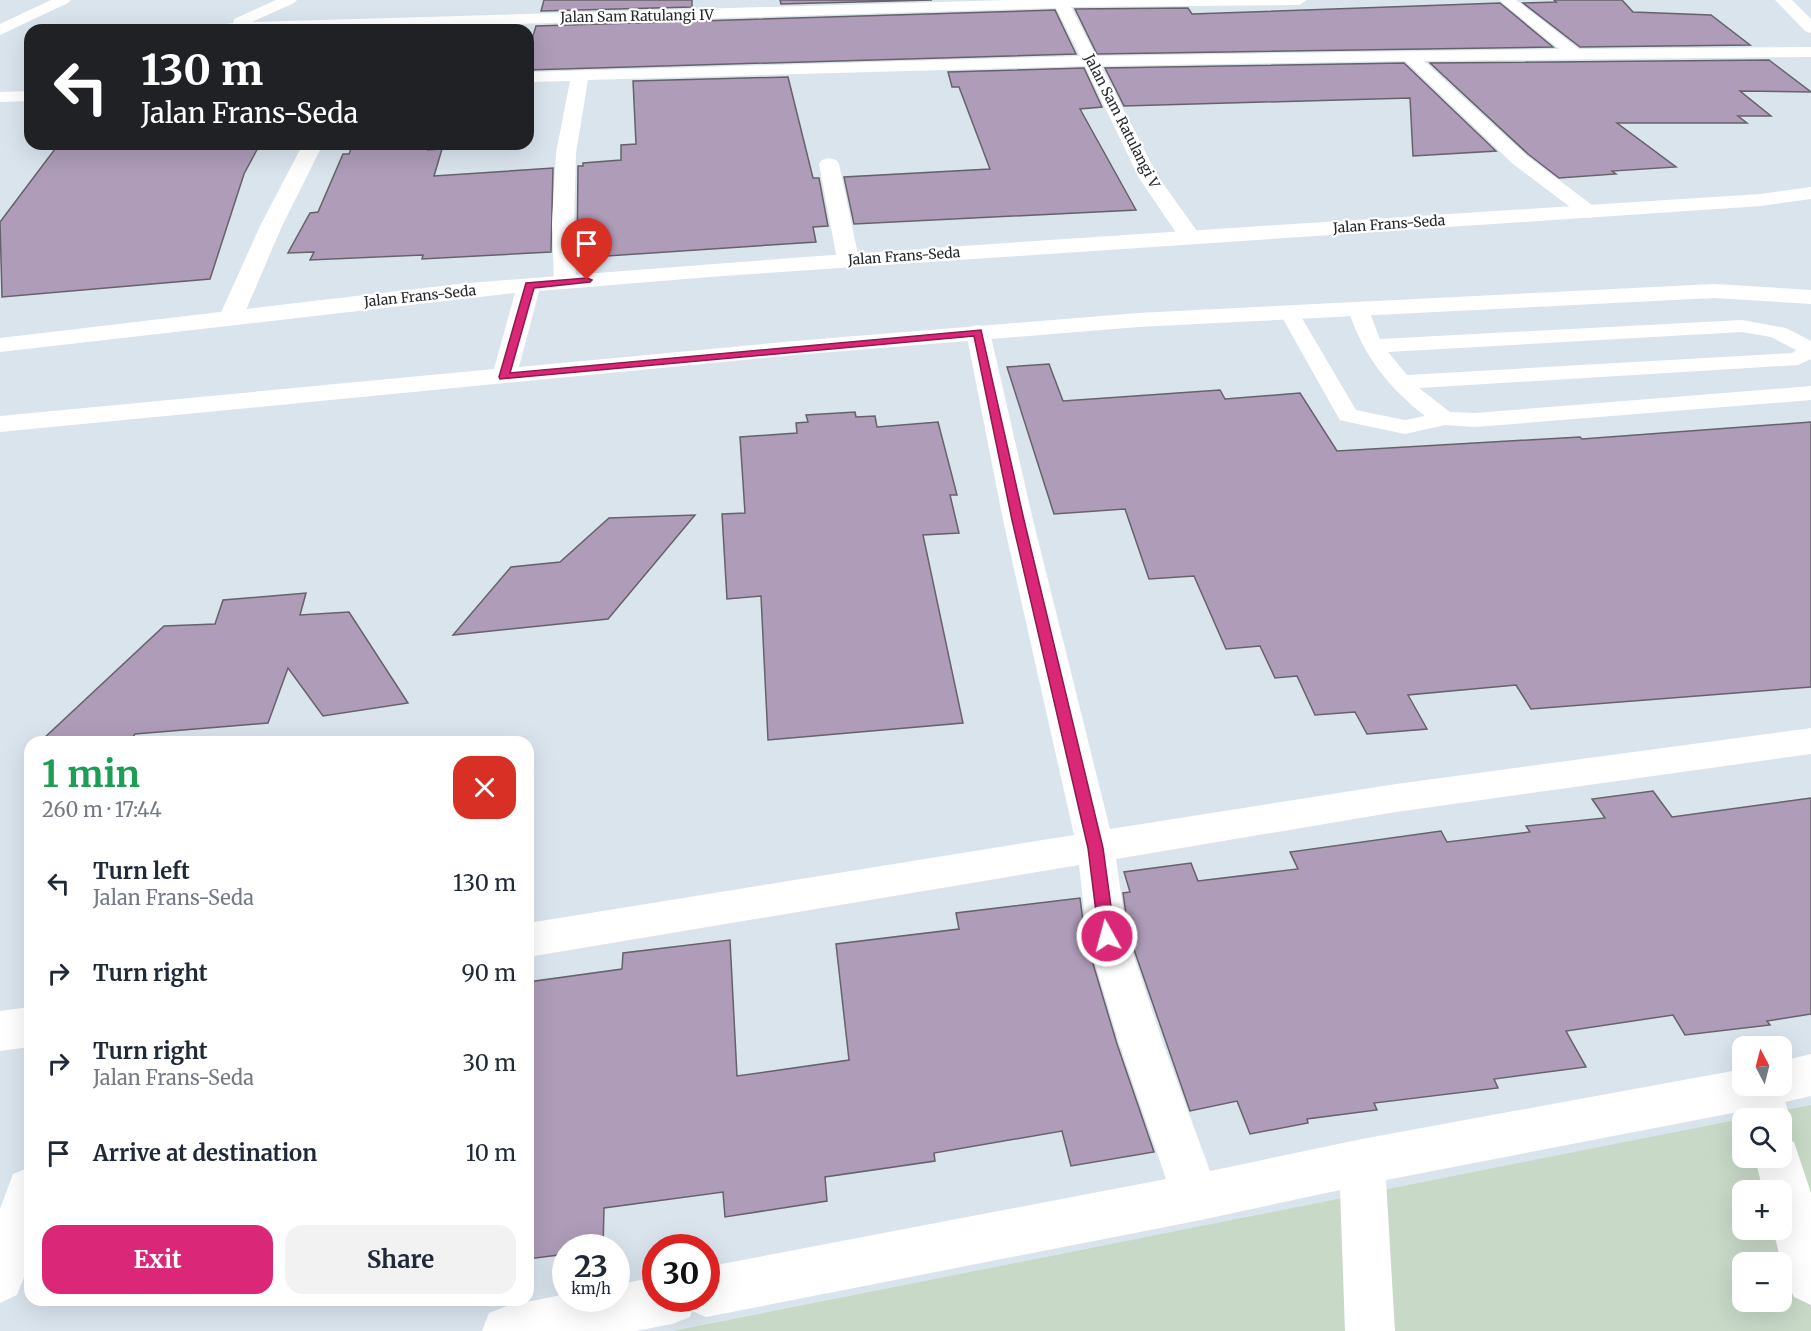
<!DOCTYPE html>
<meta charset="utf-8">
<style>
body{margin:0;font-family:Merriweather,serif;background:#f2f2f3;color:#1f2937;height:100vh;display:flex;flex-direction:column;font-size:22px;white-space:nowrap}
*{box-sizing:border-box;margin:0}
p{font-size:20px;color:#747a83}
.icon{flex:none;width:33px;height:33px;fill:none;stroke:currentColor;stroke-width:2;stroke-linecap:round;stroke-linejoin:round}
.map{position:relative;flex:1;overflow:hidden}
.details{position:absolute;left:24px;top:736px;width:510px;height:570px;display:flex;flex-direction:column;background:#fff;border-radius:18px;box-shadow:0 6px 24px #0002}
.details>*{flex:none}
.guide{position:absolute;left:24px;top:24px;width:510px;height:126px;border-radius:18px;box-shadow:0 6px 24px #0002;background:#202124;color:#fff;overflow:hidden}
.needle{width:39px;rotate:353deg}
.tools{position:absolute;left:1732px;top:1036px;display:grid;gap:12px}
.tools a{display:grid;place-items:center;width:60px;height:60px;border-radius:12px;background:#fff;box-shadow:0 6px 24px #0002;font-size:30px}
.speed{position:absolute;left:552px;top:1234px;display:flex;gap:12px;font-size:30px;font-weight:700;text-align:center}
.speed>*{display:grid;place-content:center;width:78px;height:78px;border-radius:50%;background:#fff;box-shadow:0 6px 24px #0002;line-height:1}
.speed small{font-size:15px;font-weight:400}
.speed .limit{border:9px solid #d22;background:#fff;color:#111}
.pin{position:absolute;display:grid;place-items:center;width:51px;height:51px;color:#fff;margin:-62px -26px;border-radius:50% 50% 50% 0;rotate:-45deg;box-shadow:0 0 6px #0007}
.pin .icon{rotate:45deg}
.me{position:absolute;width:66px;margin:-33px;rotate:353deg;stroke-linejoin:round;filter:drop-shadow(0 0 4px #0008)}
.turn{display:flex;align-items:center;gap:21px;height:126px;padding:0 18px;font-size:27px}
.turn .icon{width:78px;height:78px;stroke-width:2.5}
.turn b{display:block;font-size:42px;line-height:51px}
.round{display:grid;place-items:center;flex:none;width:63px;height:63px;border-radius:18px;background:#f2f2f3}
.overview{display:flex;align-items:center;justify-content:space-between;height:102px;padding:0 18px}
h1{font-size:36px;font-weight:700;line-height:45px;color:#1e9e55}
.button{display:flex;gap:12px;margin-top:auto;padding:12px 18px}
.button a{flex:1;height:69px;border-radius:18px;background:#db2777;color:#fff;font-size:24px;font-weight:700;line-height:69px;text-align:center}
.button a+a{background:#f2f2f3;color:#1f2937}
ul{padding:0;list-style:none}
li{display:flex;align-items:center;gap:18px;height:90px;padding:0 18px}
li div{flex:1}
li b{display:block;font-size:22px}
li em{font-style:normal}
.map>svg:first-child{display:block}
.green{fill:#c8d9c8;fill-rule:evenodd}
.building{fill:#ae9cb8;stroke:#67616a;stroke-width:1.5}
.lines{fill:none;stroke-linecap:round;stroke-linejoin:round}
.service{fill:#fff;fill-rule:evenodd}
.minor{fill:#fff;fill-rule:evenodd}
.primary{fill:#fff;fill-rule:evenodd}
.route{fill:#db2777;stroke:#8e194d;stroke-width:1.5}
.labels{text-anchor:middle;stroke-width:4.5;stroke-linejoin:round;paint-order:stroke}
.far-street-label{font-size:14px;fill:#25282c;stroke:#fff}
</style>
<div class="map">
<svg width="1811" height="1331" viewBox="0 0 1811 1331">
<rect width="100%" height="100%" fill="#dae4ed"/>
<path class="green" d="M1811,1105v226h-1138zM1743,1119h39v39h-39zM1743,1191h39v39h-39zM1743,1263h39v39h-39z"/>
<g class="building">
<path d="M544,0h148v7l-151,4z"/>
<path d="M780,0h152l-151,4z"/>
<path d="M1554,0h68l11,12 78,3 39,30 -170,2 -57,-44 33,-1z"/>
<path d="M1500,3l53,44 -456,7 -22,-45 113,-1 4,6z"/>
<path d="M1055,10l21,44 -548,16v-18l8,-26z"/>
<path d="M1769,60l42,32 -71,-1 31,25h-33l9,7h-130l59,44 -64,4 4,3 -57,4 -31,-24 -98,-91z"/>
<path d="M1404,63l92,88 -83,5 -3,-58 -286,8 -19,-38z"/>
<path d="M1084,68l18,39 -22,2 56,101 -282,14 -10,-47 146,-8 -31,-82h-7l-4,-15z"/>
<path d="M788,77l25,101h6l9,48 -15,1 3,15 -239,16 1,-92h5v-3l38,-3v-15l15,-1 -3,-63z"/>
<path d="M138,144h122l-16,30 -34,105 -208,18 -2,-75 55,-73z"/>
<path d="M353,144h77l-2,6 14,-1 -8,27 119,-8 -2,84 -129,7 1,-4 -113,5 4,-8 -26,1 22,-40 8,-1 25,-58h6z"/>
<path d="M1049,364l14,37 157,-11 5,9 75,-6 37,58 243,-14 2,2 229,-17v265l-280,22 -15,-24 -108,10 19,34 -60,5 -12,-22 -40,3 -18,-39 -22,2 -15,-32 -34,3 -32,-73 -45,3 -24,-70 -71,5 -47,-147z"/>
<path d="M855,412l1,5 19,-1 2,11 61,-5 19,73h-7l9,38 -36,2 40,188 -195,17 -7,-144 -34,3 -5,-85 23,-1 -5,-76 57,-4 -1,-10 12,-1 -2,-7z"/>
<path d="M695,515l-87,104 -155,16 58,-68 49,-5 49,-44z"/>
<path d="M306,593l-6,22 49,-3 59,91 -85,13 -35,-48 -20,55 -133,11 -2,3 -92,4 123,-115 51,-2 8,-24z"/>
<path d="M1653,791l19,26 139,-19v216l-44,7 3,4 -85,10 -12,-20 -107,16 20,36 -92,12 4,9 -124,15 3,7 -70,9 1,4 -58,11 -13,-33 -47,10 -61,-176 -6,-42 7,-1 -6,-20 67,-9 7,18 100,-12 -8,-17 151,-21 6,11 83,-10 -4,-6 79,-8 -13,-19z"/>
<path d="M1080,898l5,39 32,107 37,108 -83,14 -9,-35 -128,22 1,8 -110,16 2,24 -102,16 -2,-25 -119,16 -1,40h-37v6l-38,5v-277l94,-13 1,-16 107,-13 7,136 112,-16 -13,-116 123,-15 -3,-16z"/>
</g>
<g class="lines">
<path class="service" d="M1358,302l7,2 3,4 12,31 362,-19 44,8 25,13v18l-13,6 -379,23 31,24 25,1 336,-27v14l-336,27 -30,-2 -40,9 -57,-12 -8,-2 -3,-5 -58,-103 3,-4h14l60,102 49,10 20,-4c-37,-29 -64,-63 -77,-108l3,-4zM1742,332l29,5 25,13 -4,3 -385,22 -19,-23z"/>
<g class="minor">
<path d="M51,0h20l-3,3 -68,32v-11z"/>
<path d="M276,0h21l-3,3 -42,19 757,-22h298l-8,5 -228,2 25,49 463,-7 -60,-49h17l63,49 232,-2v10l-387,4 103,95 69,52 3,4 -3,4 -7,2 -7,-2 -69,-52 -108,-103 -304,5 58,112 43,60 -3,5 -8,1 -8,-1 -44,-65 -54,-112 -497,14 -12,73 -2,70 2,59 -3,5 -8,2 -8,-2 -3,-5 -2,-59 4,-70 14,-72 -42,1v-10l552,-16 -24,-48 -738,22h-99l-1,-2 2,-3 13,-2 1,-4z"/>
<path d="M30,91v10l-30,1v-10z"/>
<path d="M303,144h20l-41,82 -39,91 -4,5 -8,2 -8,-2 -4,-5 41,-91z"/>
<path d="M829,158l7,2 3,4 20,95 -3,5 -8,2 -8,-2 -3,-5 -18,-95 3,-4z"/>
<path d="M978,325l9,2 3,5 43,188 77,309 286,-45 415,-56v26l-415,58 -280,47 11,77 36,107 47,128 152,-32 381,-70v17h39v-25l29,-7v42l-26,6 6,17 -7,15 -2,1v-16h-37l-2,-8 -357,69 9,151h-50l-5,-141 -144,31 -490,96 -14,-6 -2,6 -18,7 -36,7h-154l7,-18 18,-7 59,-12v5h50v-14l40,-8v22h50v-32l460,-88 -47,-136 -32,-107 -8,-71 -551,92v-34l546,-88 -71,-315 -37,-188 3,-5z"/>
<path d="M30,1007v40l-30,4v-40z"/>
<path d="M1782,1137l12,5 17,51v112l-17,-8 -8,-17 -13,-50h9v-39h-19l-8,-33h27z"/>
<path d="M30,1167v95l-13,33 -17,8v-94l13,-35z"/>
</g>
<g class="primary">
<path d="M1775,0h17l19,19v14l-6,-2z"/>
<path d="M1811,187v12l-50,7 -1039,70 -183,15 -20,76 276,-26 343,-28 576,-29 97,6v14l-97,-6 -576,29 -343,28 -795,77v-16l494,-47 21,-76 -515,59v-14l458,-54c434,-36 869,-62 1303,-90z"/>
</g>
</g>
<path class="route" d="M587,278l5,2 -2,2 -56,6 -24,85 471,-43 43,190 79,328 12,88 -2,6 -6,2 -6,-2 -2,-6 -11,-88 -76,-328 -38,-184 -474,43 -1,-2 27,-94z"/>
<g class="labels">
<g class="far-street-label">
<text transform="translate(637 16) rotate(-1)" y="5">Jalan Sam Ratulangi IV</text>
<text transform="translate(1122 121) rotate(63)" y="5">Jalan Sam Ratulangi V</text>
<text transform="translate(1389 224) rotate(-4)" y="5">Jalan Frans-Seda</text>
<text transform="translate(904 256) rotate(-4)" y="5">Jalan Frans-Seda</text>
<text transform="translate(420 296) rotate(-6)" y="5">Jalan Frans-Seda</text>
</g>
</g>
</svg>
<div class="tools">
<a><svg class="needle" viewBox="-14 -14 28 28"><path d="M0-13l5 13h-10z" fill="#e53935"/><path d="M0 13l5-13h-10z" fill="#747a83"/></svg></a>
<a><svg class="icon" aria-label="search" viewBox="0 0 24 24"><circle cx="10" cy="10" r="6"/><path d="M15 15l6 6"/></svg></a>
<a>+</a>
<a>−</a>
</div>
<div class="speed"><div>23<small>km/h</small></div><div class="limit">30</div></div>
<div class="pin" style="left:587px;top:280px;background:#d93025"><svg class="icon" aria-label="arrive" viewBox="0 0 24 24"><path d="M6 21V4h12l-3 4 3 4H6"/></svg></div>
<svg class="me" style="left:1107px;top:936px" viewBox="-20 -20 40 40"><circle r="17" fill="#db2777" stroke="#fff" stroke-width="3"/><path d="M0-11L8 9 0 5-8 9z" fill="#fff"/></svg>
<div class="guide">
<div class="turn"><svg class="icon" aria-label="left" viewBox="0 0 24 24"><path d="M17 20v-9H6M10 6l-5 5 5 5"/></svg><div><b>130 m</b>Jalan Frans-Seda</div></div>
</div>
<section class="details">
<div class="overview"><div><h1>1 min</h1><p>260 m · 17:44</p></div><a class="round" style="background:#d93025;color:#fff"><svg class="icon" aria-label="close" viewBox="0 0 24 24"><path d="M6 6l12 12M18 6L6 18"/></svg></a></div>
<ul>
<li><svg class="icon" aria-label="left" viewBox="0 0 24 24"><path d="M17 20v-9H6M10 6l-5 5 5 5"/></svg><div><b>Turn left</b><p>Jalan Frans-Seda</p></div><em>130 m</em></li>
<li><svg class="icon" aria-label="right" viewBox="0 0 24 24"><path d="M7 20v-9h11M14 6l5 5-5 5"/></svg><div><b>Turn right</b></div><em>90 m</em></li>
<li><svg class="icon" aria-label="right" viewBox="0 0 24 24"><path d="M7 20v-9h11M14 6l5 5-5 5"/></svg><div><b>Turn right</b><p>Jalan Frans-Seda</p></div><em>30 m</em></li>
<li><svg class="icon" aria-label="arrive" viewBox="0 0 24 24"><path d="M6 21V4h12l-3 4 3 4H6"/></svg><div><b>Arrive at destination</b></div><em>10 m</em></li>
</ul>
<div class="button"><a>Exit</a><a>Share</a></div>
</section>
</div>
